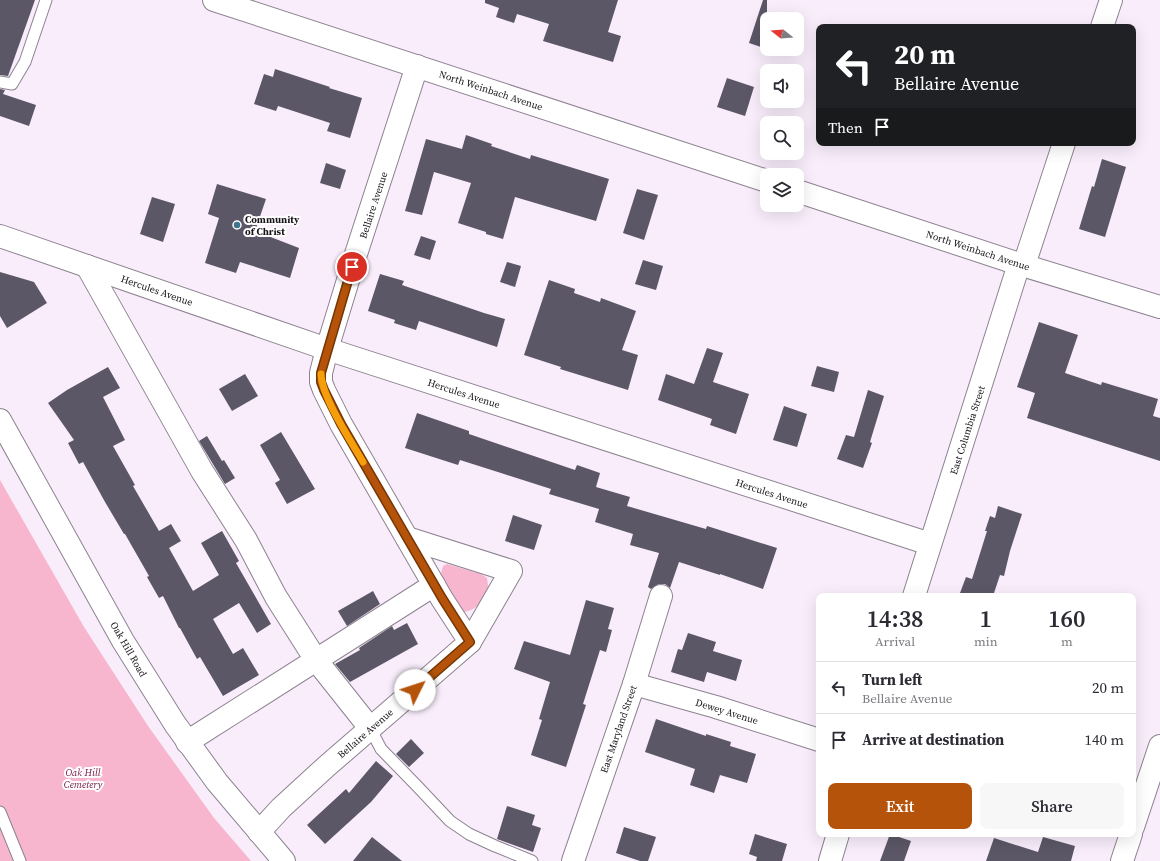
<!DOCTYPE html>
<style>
body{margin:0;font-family:"Source Serif 4",serif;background:#f7f7f7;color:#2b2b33;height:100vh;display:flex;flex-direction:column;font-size:15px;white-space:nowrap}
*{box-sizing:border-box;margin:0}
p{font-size:13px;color:#7c7c81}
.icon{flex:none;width:22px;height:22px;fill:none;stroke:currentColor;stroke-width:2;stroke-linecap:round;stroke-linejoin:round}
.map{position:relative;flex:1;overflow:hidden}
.details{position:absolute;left:816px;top:593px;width:320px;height:244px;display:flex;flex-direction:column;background:#fff;border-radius:8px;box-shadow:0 4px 16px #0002}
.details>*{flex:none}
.guide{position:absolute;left:816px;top:24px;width:320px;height:122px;border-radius:8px;box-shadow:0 4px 16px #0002;background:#202124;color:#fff;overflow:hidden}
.needle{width:26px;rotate:287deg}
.fabs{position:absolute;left:760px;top:12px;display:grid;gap:8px}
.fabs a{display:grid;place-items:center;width:44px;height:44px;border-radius:8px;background:#fff;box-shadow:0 4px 16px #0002;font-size:20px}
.pin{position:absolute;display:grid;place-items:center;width:34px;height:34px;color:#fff;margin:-17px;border:2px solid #fff;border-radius:50%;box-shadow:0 1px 4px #0007}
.me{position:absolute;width:44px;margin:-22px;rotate:49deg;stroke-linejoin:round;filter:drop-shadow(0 0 3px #0008)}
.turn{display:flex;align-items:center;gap:14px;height:84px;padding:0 12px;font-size:18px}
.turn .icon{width:52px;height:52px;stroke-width:2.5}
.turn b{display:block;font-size:28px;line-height:34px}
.then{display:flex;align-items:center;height:38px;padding:0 12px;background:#0003;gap:8px;font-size:15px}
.eta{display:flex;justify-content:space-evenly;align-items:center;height:68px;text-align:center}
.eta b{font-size:24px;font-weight:600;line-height:28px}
.primary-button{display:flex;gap:8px;margin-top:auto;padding:8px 12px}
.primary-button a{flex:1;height:46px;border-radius:8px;background:#b45309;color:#fff;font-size:16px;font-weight:600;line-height:46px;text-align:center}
.primary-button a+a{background:#f7f7f7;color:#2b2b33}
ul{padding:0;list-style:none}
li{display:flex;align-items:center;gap:12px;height:52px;padding:0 12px;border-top:1px solid #e1e1e2}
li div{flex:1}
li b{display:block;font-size:15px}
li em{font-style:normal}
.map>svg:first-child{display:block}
.green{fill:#f7b6cd}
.building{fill:#5c5766}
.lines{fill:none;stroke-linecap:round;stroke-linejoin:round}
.service-casing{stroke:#8d8290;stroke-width:13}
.minor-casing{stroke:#8d8290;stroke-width:24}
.secondary-casing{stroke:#8d8290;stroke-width:24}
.service{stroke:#fff;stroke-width:11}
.minor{stroke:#fff;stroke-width:22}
.secondary{stroke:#fff;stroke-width:22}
.route-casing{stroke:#753606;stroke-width:10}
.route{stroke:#b45309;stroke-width:7}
.slow{stroke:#f59e0b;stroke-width:7}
.poi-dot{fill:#3b758e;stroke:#fff;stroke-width:1.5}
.labels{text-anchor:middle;stroke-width:4;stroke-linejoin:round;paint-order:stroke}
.street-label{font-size:10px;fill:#161217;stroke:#fff}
.poi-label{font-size:10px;font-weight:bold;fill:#161217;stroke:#fff;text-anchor:start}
.park-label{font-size:10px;font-style:italic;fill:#701742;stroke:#fff}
</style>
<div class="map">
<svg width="1160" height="861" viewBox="0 0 1160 861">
<rect width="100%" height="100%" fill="#f9edfc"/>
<g class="green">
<path d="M0,480l84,147 64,99 66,92 37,43h-251z"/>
<path d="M447,564l34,10 6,4 2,14c-7,9 -12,18 -25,20l-4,-3 -17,-31 -2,-5 2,-7z"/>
</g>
<g class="building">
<path d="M0,0h35l-27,76 -8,-1z"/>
<path d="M485,0h133l-10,32 13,4 -8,26 -70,-21 6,-17 -32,-10 -3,9 -18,-6 3,-9 -14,-5z"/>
<path d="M763,0h4v49l-18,-6z"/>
<path d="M275,69l55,18 -1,1 33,10 -12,40 -23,-7 3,-8 -52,-17 -2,5 -22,-7 10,-30 9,3z"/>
<path d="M727,78l27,9 -9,29 -28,-9z"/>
<path d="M0,89l5,1 -2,4 33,11 -7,21 -29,-10z"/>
<path d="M466,135l26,9 -1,2 39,13 1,-4 78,24 -13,42 -81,-24 -12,42 -17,-5v-2l-28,-9 13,-40 -37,-11 -12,43 -17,-4 21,-72 36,10z"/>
<path d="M1102,159l24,8 -21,70 -26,-8 13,-43 2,1z"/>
<path d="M326,163l20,7 -6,19 -20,-6z"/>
<path d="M217,184l49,15 -11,32 44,17 -9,30 -50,-16 -4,11 -31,-10 14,-45 -11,-4z"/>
<path d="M637,189l21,6 -14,45 -21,-7z"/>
<path d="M152,197l23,7 -12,38 -23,-8z"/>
<path d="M421,236l15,5 -6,19 -16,-5z"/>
<path d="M643,260l20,6 -7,24 -21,-6z"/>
<path d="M507,262l14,4 -6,21 -15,-5z"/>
<path d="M0,272l34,10 13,21 -40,25 -7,-12z"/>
<path d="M380,274l24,7 -2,4 82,28 21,6 -8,28 -78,-26 -3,9 -22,-7 1,-3 -27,-9z"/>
<path d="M549,280l26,9 -1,4 26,9 1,-4 35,13 -14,39 16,5 -10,35 -68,-21 1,-2 -37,-12z"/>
<path d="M1039,322l39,13 -13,38 36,12 1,-3 56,17 -5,17 7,2v43l-133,-43 8,-25 -18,-6z"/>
<path d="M707,348l16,5 -10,29 36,12 -13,40 -26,-9 2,-6 -54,-19 8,-26 28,10z"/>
<path d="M817,366l22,6 -5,20 -23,-6z"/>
<path d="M108,367l12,21 -17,9 22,43 -12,6 22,39 -2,1 26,45 12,-7 10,17 -12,7 24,43 26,-16 -18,-32 21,-12 17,30 -3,2 35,61 -14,9 -18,-30 -26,16 20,35 10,-6 16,27 -36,21 -23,-39 -3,2 -17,-31h-1l-16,-32 -4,2 -12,-21 2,-1 -24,-42h-1l-19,-32 -22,-40 -4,2 -11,-21 6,-3 -26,-37 19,-13z"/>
<path d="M245,374l13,22 -26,15 -13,-22z"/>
<path d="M868,390l16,6 -14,46 2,1 -9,25 -26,-9 9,-24 8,2z"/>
<path d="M784,406l23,8 -10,33 -24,-7z"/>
<path d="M417,413l52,18v3l106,36 2,-5 23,8 -4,14 34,10 -3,9 79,23 1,-3 70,22 -14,41 -43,-15v1l-41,-13 -9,26 -5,-4h-6l-8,5 -3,-2 11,-34 -29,-8 3,-11 -38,-12 4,-13 -50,-15 2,-5 -50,-16 -41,-13 -2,5 -53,-17z"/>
<path d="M281,432l34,57 -28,15 -12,-21 5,-3 -20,-35z"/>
<path d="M207,436l15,25 2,-1 11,18 -10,6 -26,-43z"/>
<path d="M998,506l24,8 -12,37 -6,25 -4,-1 -7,21h-23l-10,-3 6,-16 6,2 15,-48h-2l5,-15 5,2z"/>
<path d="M513,515l29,10 -8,25 -29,-9z"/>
<path d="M373,591l7,13 -33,22 -9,-15z"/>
<path d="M586,600l28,8 -6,21 4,1 -6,22 -6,-2 -17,54 3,1 -20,62 -35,-12 11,-35 -3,-1 11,-37 -36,-13 10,-28 46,14z"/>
<path d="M407,623l11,21 -68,38 -15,-18 25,-14 -1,-2 33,-22 2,4z"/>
<path d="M688,633l28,9 -3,9 29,9 -6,21 -29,-9 -3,10 -33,-10 7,-23 4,1z"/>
<path d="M656,719l50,17v-2l25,8 -1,4 26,8 -9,29 -27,-8 -6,18 -24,-8 5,-16 -50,-17z"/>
<path d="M411,739l13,14 -15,14 -13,-13z"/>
<path d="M376,761l17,15 -22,26 -46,42 -18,-19 39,-36 3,4z"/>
<path d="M507,806l28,9 -3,10 9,3 -8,24 -36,-13z"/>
<path d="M624,827l32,10 -8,24h-8l-24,-8z"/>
<path d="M755,834l32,10 -5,17h-26l1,-4 -8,-3z"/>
<path d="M890,834l21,7 -7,20h-24z"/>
<path d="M372,837l30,24h-49z"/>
<path d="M1043,837l32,9 -4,15h-85l8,-23 44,14z"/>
</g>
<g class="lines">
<g class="service-casing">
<g id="service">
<path d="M0,82l12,2 13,-22 21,-62"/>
<path d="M370,728l11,21 37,38 32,34 19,13 26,12 37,15"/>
<path d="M0,812l20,49"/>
</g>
</g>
<g class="minor-casing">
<g id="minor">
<path d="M1102,27l9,-27"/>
<path d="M0,236l327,113 603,195"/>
<path d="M1024,265l40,-122"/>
<path d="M87,266l115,205 44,69 30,57 40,63 54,68"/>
<path d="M407,538l104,33 -41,71"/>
<path d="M914,596l105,-332"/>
<path d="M634,684l82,23 103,33"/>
<path d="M187,742l247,-157"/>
<path d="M1133,827l27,-81"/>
<path d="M259,832l22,-24 47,-43 142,-123 -28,-43 -101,-175 -17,-34 -3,-8v-9l6,-24 29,-95 61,-188"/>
<path d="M573,861l61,-177 27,-88"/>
<path d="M830,861l8,-27"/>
<path d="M1122,861l9,-27"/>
</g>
</g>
<g class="secondary-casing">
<g id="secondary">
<path d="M214,0l553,181"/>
<path d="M797,191l222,73 141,43"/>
<path d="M0,420l123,221 52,83 42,58 67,79"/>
</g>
</g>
<use href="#service" class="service"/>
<use href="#minor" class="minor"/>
<use href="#secondary" class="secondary"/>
</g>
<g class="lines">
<g class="route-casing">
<path id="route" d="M352,267l-31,106v9l3,8 17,34 101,174 28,44 -55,48"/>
</g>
<use href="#route" class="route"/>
<path class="slow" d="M321,374c1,24 30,67 42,88"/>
</g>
<circle class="poi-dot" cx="237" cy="225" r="4"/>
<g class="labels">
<g class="street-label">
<text transform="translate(491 90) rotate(18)" y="4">North Weinbach Avenue</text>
<text transform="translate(373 205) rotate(-72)" y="4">Bellaire Avenue</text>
<text transform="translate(978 250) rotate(18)" y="4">North Weinbach Avenue</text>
<text transform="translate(157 290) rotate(19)" y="4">Hercules Avenue</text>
<text transform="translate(464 393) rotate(18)" y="4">Hercules Avenue</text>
<text transform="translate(967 430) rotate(-72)" y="4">East Columbia Street</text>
<text transform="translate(772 493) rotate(18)" y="4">Hercules Avenue</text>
<text transform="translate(129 649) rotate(60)" y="4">Oak Hill Road</text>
<text transform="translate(727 711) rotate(17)" y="4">Dewey Avenue</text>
<text transform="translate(618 729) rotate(-71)" y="4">East Maryland Street</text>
<text transform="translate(365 733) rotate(-41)" y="4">Bellaire Avenue</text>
</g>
<g class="poi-label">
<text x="245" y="223">Community<tspan x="245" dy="12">of Christ</tspan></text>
</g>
<g class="park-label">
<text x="83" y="776">Oak Hill<tspan x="83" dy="12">Cemetery</tspan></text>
</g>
</g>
</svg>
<div class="fabs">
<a><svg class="needle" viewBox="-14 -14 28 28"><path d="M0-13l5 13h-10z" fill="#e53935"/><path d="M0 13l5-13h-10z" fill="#7c7c81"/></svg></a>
<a><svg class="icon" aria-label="sound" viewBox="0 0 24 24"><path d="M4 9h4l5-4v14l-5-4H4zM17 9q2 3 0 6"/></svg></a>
<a><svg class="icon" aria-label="search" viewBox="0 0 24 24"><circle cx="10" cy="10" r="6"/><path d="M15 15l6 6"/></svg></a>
<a><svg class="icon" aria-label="layers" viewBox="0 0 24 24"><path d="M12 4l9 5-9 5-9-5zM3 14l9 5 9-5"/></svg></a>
</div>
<div class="pin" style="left:352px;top:267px;background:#d93025"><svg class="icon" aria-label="arrive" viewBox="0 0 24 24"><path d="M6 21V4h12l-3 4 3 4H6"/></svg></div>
<svg class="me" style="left:415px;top:690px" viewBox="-20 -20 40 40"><circle r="19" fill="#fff"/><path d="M0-13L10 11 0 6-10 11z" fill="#b45309"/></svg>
<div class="guide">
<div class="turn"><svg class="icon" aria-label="left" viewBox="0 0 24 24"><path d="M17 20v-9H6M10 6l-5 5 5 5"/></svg><div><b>20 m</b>Bellaire Avenue</div></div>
<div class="then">Then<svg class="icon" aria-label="arrive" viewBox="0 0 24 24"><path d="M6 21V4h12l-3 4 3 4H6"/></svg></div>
</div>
<section class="details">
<div class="eta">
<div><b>14:38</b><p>Arrival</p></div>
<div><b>1</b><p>min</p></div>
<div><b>160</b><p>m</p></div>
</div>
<ul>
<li><svg class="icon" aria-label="left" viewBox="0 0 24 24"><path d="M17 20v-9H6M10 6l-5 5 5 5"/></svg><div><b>Turn left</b><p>Bellaire Avenue</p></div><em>20 m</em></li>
<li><svg class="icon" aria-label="arrive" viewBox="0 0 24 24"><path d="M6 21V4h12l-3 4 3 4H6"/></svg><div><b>Arrive at destination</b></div><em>140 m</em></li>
</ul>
<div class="primary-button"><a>Exit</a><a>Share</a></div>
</section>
</div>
